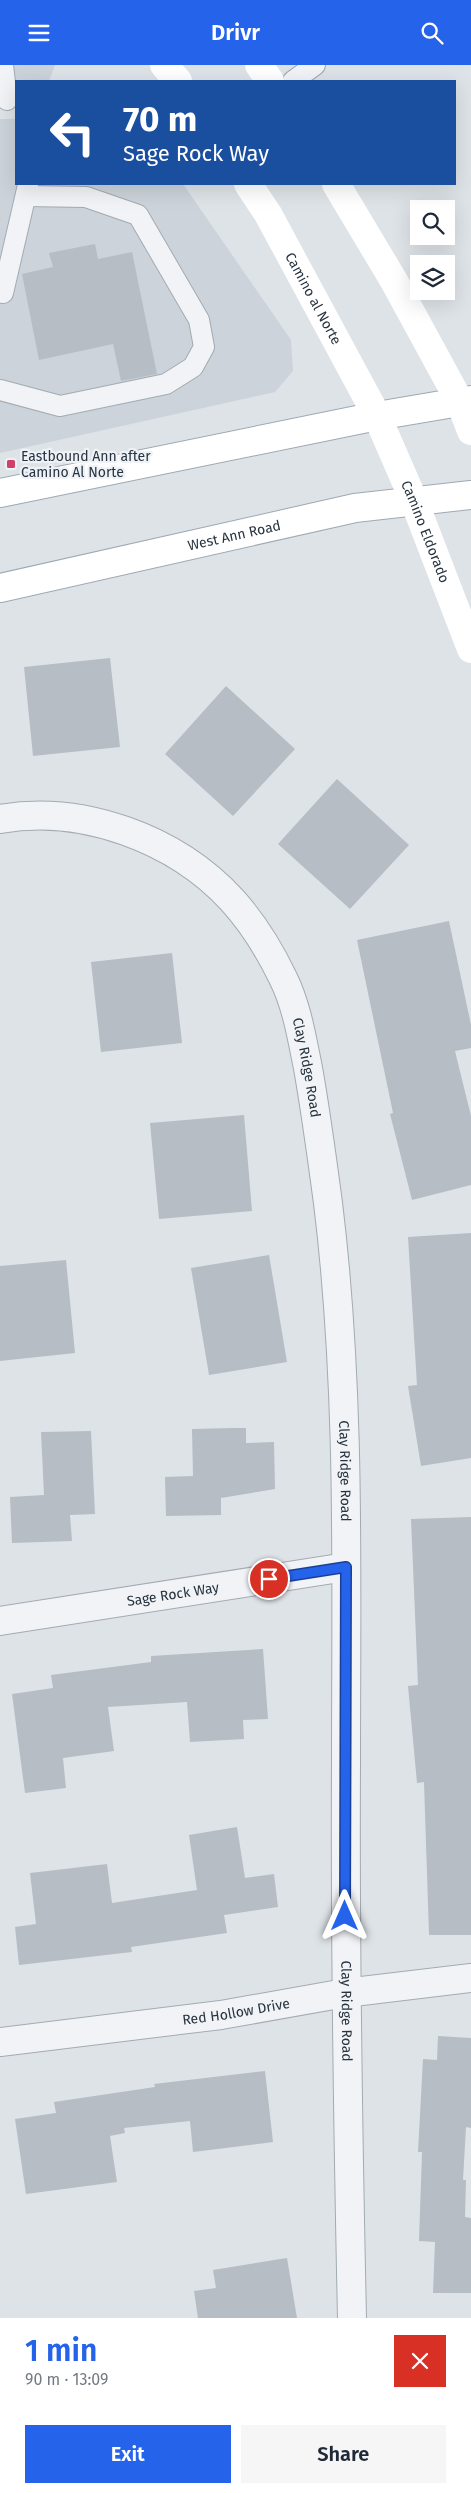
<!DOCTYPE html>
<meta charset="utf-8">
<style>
body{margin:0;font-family:"Fira Sans",sans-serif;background:#f6f6f7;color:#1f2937;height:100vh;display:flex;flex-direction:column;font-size:19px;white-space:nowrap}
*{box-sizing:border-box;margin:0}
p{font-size:16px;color:#747a83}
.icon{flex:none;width:28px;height:28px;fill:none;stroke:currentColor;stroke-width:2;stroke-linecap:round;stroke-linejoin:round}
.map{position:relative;height:2253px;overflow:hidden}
.sheet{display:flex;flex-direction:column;background:#fff;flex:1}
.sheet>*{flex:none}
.banner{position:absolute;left:15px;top:15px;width:441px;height:105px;border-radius:0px;box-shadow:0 5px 20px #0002;background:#1a4fa0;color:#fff;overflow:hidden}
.fabs{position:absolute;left:410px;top:135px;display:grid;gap:10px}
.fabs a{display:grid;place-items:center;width:45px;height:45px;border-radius:0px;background:#fff;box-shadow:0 5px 20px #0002;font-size:25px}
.pin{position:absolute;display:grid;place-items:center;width:42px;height:42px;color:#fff;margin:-21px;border:2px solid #fff;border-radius:50%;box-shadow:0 1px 5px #0007}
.me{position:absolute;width:55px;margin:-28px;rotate:0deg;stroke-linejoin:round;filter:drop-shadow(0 0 4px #0008)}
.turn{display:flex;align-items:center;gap:18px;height:105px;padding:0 25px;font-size:22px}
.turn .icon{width:65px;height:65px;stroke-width:2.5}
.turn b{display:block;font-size:35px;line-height:42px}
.round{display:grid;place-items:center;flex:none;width:52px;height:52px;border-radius:0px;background:#f6f6f7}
.overview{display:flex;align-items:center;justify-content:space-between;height:85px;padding:0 25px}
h1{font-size:30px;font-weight:600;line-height:38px;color:#2563eb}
.primary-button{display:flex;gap:10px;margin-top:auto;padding:10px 25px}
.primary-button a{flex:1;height:58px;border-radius:0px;background:#2563eb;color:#fff;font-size:20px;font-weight:600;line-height:58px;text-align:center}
.primary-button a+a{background:#f6f6f7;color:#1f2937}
header{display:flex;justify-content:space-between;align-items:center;height:65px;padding:0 25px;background:#2563eb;color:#fff;font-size:22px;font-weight:600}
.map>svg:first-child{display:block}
.built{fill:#ccd3da}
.building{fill:#b6bdc5}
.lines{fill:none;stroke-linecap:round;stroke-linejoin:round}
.lane-casing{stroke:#a3abb2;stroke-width:22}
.street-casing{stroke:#a3abb2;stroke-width:30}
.primary-casing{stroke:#9ea9b4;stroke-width:30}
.lane{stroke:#f1f3f6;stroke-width:20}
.street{stroke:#f1f3f6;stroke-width:28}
.secondary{stroke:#fff;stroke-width:28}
.primary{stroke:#fff;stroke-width:28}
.route-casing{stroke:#184099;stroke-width:12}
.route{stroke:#2563eb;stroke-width:9}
.poi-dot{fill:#cf4166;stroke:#eef2f6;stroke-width:2}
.labels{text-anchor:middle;stroke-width:4.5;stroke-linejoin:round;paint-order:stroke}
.street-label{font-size:14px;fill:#27333f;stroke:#eef2f6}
.poi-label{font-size:14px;fill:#27333f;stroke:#eef2f6;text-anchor:start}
</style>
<header><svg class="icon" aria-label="menu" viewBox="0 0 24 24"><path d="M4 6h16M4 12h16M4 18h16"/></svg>Drivr<svg class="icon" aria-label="search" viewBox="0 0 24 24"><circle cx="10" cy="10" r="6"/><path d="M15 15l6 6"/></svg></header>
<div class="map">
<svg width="471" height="2253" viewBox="0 0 471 2253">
<rect width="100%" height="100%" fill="#dee3e8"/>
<g class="built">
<path d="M0,0h55l-6,16h-33v7h-16z"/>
<path d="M0,54h16v65h167l108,156 2,31 -18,21 -275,61z"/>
</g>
<g class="building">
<path d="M95,179l3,15 34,-7 25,122 -36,7 -8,-37 -74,16 -17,-86 31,-7 -4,-14z"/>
<path d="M110,593l10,89 -87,9 -9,-89z"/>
<path d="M226,621l69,63 -62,67 -68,-62z"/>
<path d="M337,714l72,66 -59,64 -72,-65z"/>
<path d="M449,856l22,104v23l-16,3 16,65v69l-59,15 -22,-86 3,-1 -36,-173z"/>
<path d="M172,888l10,90 -81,9 -10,-90z"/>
<path d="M244,1050l8,96 -93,8 -9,-96z"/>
<path d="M471,1168v225l-50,8 -13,-80 9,-1 -9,-148z"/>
<path d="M269,1190l18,107 -78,13 -18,-107z"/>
<path d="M66,1195l9,93 -75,8v-95z"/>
<path d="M233,1363h13v15l28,-1 1,47 -54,9v17l-55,1 -1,-39 28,-1 -1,-47z"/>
<path d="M91,1366l4,83 -25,1 2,26 -60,2 -2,-46 34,-2 -3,-63z"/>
<path d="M471,1452v418h-42l-5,-153 -7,1 -9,-97 10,-1 -7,-166z"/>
<path d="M263,1584l5,70 -25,1 1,19 -54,3 -3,-40 -79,5 6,44 -51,7 3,30 -41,5 -13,-99 41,-6 -2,-13 100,-13v-6z"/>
<path d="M237,1762l8,51 29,-4 4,33 -54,8 3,18 -96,14 1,5 -113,13 -4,-38 21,-3 -6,-51 77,-9 5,39 85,-13 -8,-55z"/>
<path d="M438,1971l33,2v90l-5,-1 -3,53h3l-1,37 6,1v75h-38l2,-51 -16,-1 3,-89h-4l5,-93 14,1z"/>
<path d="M265,2006l8,71 -80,10 -3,-31 -66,7 1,5 -15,3 7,46 -91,12 -11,-75 41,-6 -2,-11 101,-15 -1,-3z"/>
<path d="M287,2193l10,60h-99l-4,-27 22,-3 -3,-18z"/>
</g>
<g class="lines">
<g class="lane-casing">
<g id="lane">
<path d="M3,0l4,35"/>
<path d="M293,16l22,-16"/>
<path d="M3,228l25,-108"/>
<path d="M0,325l60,16 106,-22 27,-17 11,-20 -5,-27 -61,-105 -52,-18 -60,-1"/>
</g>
</g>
<g class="street-casing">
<g id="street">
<path id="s1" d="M0,754c82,-15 176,20 232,81 21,23 38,51 51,78 14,28 19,61 25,90 8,45 14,90 20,135 23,186 18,374 18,561 -1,185 2,369 6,554"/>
<path id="s2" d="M0,1556l346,-54"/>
<path id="s3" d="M0,1977l221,-27 124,-22 126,-15"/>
</g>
</g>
<g class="primary-casing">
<g id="primary">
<path d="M0,428l377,-77 94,-16"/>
<path id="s5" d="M0,523l355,-80 116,-13"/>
</g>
</g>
<use href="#lane" class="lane"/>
<use href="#street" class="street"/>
<g class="secondary">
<path d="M164,0l14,16"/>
<path d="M259,0l11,16"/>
<path id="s4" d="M248,119l20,30 109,202 37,85 57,148"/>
<path d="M336,119l58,97 66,121 11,29"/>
</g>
<use href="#primary" class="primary"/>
</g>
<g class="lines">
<g class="route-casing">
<path id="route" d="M269,1514l77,-12 -1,349"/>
</g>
<use href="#route" class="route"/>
</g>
<rect class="poi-dot" x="6" y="394" width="10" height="10" rx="2.5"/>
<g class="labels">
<g class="street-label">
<text dy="5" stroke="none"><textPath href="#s4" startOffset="132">Camino al Norte</textPath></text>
<text dy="5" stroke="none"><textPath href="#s4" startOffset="391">Camino Eldorado</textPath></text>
<text dy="5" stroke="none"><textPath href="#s5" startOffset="240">West Ann Road</textPath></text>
<text dy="5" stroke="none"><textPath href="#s1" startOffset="442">Clay Ridge Road</textPath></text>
<text dy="5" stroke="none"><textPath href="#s1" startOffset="848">Clay Ridge Road</textPath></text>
<text dy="5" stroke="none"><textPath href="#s2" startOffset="175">Sage Rock Way</textPath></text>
<text dy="5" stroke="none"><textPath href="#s3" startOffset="238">Red Hollow Drive</textPath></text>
<text dy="5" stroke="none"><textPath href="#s1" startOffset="1388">Clay Ridge Road</textPath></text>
</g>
<g class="poi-label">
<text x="21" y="396">Eastbound Ann after<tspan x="21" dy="16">Camino Al Norte</tspan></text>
</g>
</g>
</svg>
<div class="fabs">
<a><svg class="icon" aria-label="search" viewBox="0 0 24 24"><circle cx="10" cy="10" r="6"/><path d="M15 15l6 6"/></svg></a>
<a><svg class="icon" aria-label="layers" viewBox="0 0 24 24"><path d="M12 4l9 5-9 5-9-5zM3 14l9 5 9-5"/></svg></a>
</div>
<div class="pin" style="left:269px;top:1514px;background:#d93025"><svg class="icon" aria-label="arrive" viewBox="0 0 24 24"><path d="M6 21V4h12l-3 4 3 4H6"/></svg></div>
<svg class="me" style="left:345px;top:1851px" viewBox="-20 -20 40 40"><path d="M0-17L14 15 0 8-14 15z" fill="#2563eb" stroke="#fff" stroke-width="4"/></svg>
<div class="banner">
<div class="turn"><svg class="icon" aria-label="left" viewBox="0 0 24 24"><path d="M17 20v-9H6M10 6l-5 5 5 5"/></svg><div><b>70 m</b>Sage Rock Way</div></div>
</div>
</div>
<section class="sheet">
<div class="overview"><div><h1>1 min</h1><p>90 m · 13:09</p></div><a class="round" style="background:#d93025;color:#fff"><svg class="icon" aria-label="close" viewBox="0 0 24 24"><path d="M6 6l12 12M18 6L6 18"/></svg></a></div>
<div class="primary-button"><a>Exit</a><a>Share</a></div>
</section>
